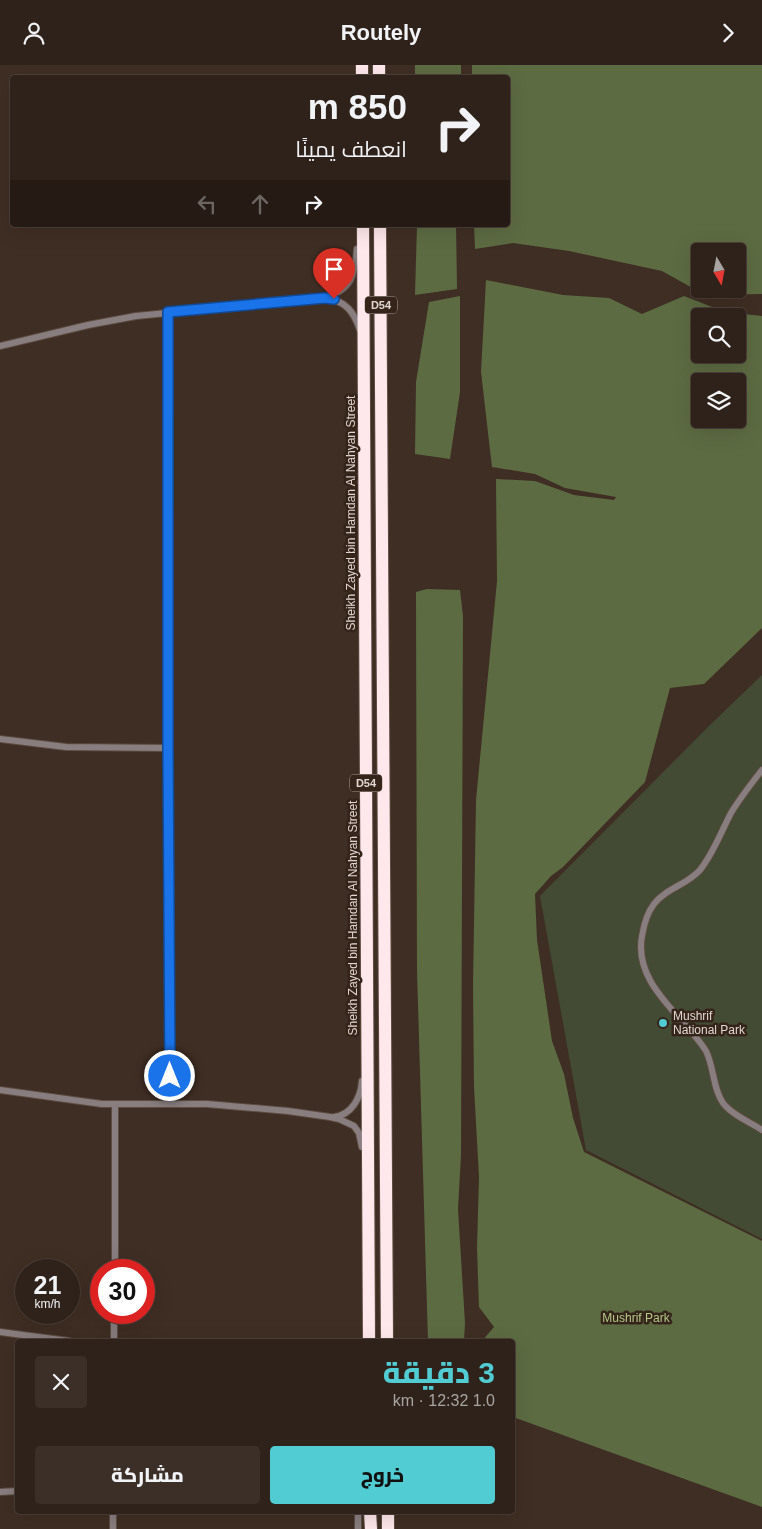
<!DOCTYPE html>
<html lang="ar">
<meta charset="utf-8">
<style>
body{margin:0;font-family:Arial,Cairo,sans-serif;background:#3b2f27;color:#f1f3f6;direction:rtl;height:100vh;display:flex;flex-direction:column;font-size:19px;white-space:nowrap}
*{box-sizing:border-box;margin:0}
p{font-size:16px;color:#a7a4a2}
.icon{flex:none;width:28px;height:28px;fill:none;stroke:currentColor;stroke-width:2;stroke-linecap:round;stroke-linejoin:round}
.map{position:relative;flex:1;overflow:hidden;direction:ltr}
.panel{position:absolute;left:15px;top:1274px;width:500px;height:175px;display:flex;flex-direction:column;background:#2f221a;border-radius:5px;box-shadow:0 5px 20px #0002,0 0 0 1px #4a3f39;direction:rtl}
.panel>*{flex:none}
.guide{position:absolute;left:10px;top:10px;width:500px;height:152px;border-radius:5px;box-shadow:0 5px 20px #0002,0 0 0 1px #4a3f39;direction:rtl;background:#2f221a;color:#f1f3f6;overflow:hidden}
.needle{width:32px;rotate:170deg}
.buttons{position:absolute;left:691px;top:178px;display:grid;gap:10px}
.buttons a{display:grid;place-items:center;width:55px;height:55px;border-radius:5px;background:#2f221a;box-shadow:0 5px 20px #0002,0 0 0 1px #4a3f39;font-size:25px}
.speed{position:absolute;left:15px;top:1194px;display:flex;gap:10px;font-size:25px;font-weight:700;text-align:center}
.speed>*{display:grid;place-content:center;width:65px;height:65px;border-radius:50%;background:#2f221a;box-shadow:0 5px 20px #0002,0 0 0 1px #4a3f39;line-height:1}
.speed small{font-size:12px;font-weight:400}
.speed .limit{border:8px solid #d22;background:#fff;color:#111}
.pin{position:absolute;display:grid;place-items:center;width:42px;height:42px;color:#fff;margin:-51px -21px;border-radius:50% 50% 50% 0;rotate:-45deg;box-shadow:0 0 5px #0007}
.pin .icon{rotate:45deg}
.me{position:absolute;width:55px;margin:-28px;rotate:0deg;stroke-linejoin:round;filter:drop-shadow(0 0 4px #0008)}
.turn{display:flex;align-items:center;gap:18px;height:105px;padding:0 20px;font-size:22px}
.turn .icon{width:65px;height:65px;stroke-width:2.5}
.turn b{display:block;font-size:35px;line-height:42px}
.lanes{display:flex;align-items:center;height:48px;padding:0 20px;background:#0003;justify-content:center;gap:25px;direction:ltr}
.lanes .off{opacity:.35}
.round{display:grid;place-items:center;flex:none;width:52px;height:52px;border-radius:5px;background:#3b2f27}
.headline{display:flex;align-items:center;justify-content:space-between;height:85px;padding:0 20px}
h1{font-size:30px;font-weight:800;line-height:38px;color:#51ccd2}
.cta{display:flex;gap:10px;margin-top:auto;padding:10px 20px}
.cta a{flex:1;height:58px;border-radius:5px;background:#51ccd2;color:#111;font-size:20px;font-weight:800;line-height:58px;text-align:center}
.cta a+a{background:#3b2f27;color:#f1f3f6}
header{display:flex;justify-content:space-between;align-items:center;height:65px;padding:0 20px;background:#2f221a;font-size:22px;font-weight:800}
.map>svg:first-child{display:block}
.green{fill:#434b34}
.forest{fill:#5d6b43;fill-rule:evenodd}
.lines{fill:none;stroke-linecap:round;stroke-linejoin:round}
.street-casing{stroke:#5c4c42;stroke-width:8}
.highway-casing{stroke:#5c4c42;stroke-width:14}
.street{stroke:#897e7f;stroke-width:6}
.highway{stroke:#ffe8ec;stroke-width:12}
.route-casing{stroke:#114b97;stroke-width:12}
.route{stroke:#1a73e8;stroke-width:9}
.poi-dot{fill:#51ccd2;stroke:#34241a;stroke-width:2}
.labels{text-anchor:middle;stroke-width:5;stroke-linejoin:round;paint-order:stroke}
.shield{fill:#34241a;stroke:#aea199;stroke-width:1}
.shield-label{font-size:11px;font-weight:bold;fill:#e2d6d0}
.street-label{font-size:12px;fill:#e2d6d0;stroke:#34241a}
.poi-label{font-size:12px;fill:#e2d6d0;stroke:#34241a;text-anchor:start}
.park-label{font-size:12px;fill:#b4ca88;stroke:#34241a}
</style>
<header><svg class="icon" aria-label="forward" viewBox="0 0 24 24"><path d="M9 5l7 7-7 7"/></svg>Routely<svg class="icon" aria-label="person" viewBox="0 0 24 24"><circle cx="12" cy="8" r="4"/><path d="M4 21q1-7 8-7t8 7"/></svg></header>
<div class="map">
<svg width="762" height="1464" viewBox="0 0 762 1464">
<rect width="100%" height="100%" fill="#3f2e23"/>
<path class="green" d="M762,610v564l-176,-89 -46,-254 170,-171z"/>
<g class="forest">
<rect x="415" y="0" width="46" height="12"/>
<path d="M472,0h290v229l-57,1 -43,-24 -93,-20 -56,-8 -38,6 -1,-24h34v-148h-36zM738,186v38h-38v-38z"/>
<path d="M417,160h39l1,64 -42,6z"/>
<path d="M486,215l77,15 46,3 33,16 42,-18 41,16 37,4v312l-58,56 -34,4 -25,94 -82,85 -12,9 -16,18 2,46 15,101 12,33 9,44 11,34 178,89v266l-249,-90 -1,-76h-30l12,-14 -15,-20 -2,-59 2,-71 -5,-90 -1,-102 3,-185 21,-219 -1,-102 39,2 39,14 40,5 2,-3 -51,-9 -30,-14 -43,-7 -11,-95zM738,251v38h-38v-38zM738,316v38h-38v-38z"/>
<path d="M460,231v96l-10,67 -35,-5 1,-72 13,-80z"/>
<path d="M427,524l33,1 3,26 -2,539 -3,54 7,114 -1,18h-36l-11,-370 -1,-379z"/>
</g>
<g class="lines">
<g class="street-casing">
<g id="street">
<path d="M326,233c20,3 28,14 34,32"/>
<path d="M168,247l-1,436 3,356"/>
<path d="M0,281l88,-21 48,-9 189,-18c27,-9 30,-23 32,-49"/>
<path d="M0,674l66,8 101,1"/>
<path d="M762,705c-11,14 -22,28 -31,43 -10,19 -18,41 -31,57 -13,15 -34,18 -46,34 -7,9 -10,20 -12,32 -9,48 41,79 64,115 8,16 7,38 17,52 9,12 27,19 39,27"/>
<path d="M0,1025l102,14h105l81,7 42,6 9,2 15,7 5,7 3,14"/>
<path d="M334,1052c18,-2 27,-20 28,-36"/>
<path d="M115,1205v-165"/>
<path d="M0,1267l69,9"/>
<path d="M114,1276v-28"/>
<path d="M0,1427l18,-1"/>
<path d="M113,1464v-18"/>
<path d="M358,1464v-18"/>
</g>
</g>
<g class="highway-casing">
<g id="highway">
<path d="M362,0v12"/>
<path d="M379,0v12"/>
<path d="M363,160l6,1116"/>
<path d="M380,160l7,1116"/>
<path d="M370,1446l1,18"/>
<path d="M388,1446v18"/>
</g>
</g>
<use href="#street" class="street"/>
<use href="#highway" class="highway"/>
</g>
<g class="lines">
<g class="route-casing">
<path id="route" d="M170,1011l-2,-328v-436l157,-14 9,1"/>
</g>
<use href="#route" class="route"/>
</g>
<circle class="poi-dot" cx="663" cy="958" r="5"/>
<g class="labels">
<g class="shield">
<rect x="365" y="231.5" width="32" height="17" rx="4"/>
<rect x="350" y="709.5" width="32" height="17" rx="4"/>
</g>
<g class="shield-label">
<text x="381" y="244">D54</text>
<text x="366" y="722">D54</text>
</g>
<g class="street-label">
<text transform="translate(351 448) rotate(-90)" y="4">Sheikh Zayed bin Hamdan Al Nahyan Street</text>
<text transform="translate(353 853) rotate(-90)" y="4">Sheikh Zayed bin Hamdan Al Nahyan Street</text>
</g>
<g class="poi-label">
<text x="673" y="955">Mushrif<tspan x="673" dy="14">National Park</tspan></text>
</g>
<g class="park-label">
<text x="636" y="1257">Mushrif Park</text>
</g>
</g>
</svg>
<div class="buttons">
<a><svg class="needle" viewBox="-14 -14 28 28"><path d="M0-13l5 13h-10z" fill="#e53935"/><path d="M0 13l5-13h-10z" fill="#a7a4a2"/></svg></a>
<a><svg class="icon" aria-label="search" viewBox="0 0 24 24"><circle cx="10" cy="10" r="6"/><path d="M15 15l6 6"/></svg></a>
<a><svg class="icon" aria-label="layers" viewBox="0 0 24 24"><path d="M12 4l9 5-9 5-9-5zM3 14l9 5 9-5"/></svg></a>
</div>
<div class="speed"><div>21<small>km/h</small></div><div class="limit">30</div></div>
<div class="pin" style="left:334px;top:234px;background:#d93025"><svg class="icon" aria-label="arrive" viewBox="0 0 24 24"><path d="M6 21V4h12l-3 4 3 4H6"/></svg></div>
<svg class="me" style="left:170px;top:1011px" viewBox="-20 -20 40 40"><circle r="17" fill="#1a73e8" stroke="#fff" stroke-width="3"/><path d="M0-11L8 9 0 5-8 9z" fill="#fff"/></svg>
<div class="guide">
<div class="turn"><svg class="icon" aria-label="right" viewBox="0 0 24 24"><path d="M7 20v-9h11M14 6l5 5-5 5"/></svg><div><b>850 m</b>انعطف يمينًا</div></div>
<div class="lanes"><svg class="icon off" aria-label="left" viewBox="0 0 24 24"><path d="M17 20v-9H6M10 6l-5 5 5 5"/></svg><svg class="icon off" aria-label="ahead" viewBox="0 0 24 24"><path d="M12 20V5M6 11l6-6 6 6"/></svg><svg class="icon" aria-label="right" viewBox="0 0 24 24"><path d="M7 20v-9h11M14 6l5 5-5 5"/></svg></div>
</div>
<section class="panel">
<div class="headline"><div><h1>3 دقيقة</h1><p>1.0 km · 12:32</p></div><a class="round"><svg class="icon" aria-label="close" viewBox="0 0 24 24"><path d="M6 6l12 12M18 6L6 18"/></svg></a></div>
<div class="cta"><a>خروج</a><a>مشاركة</a></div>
</section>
</div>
